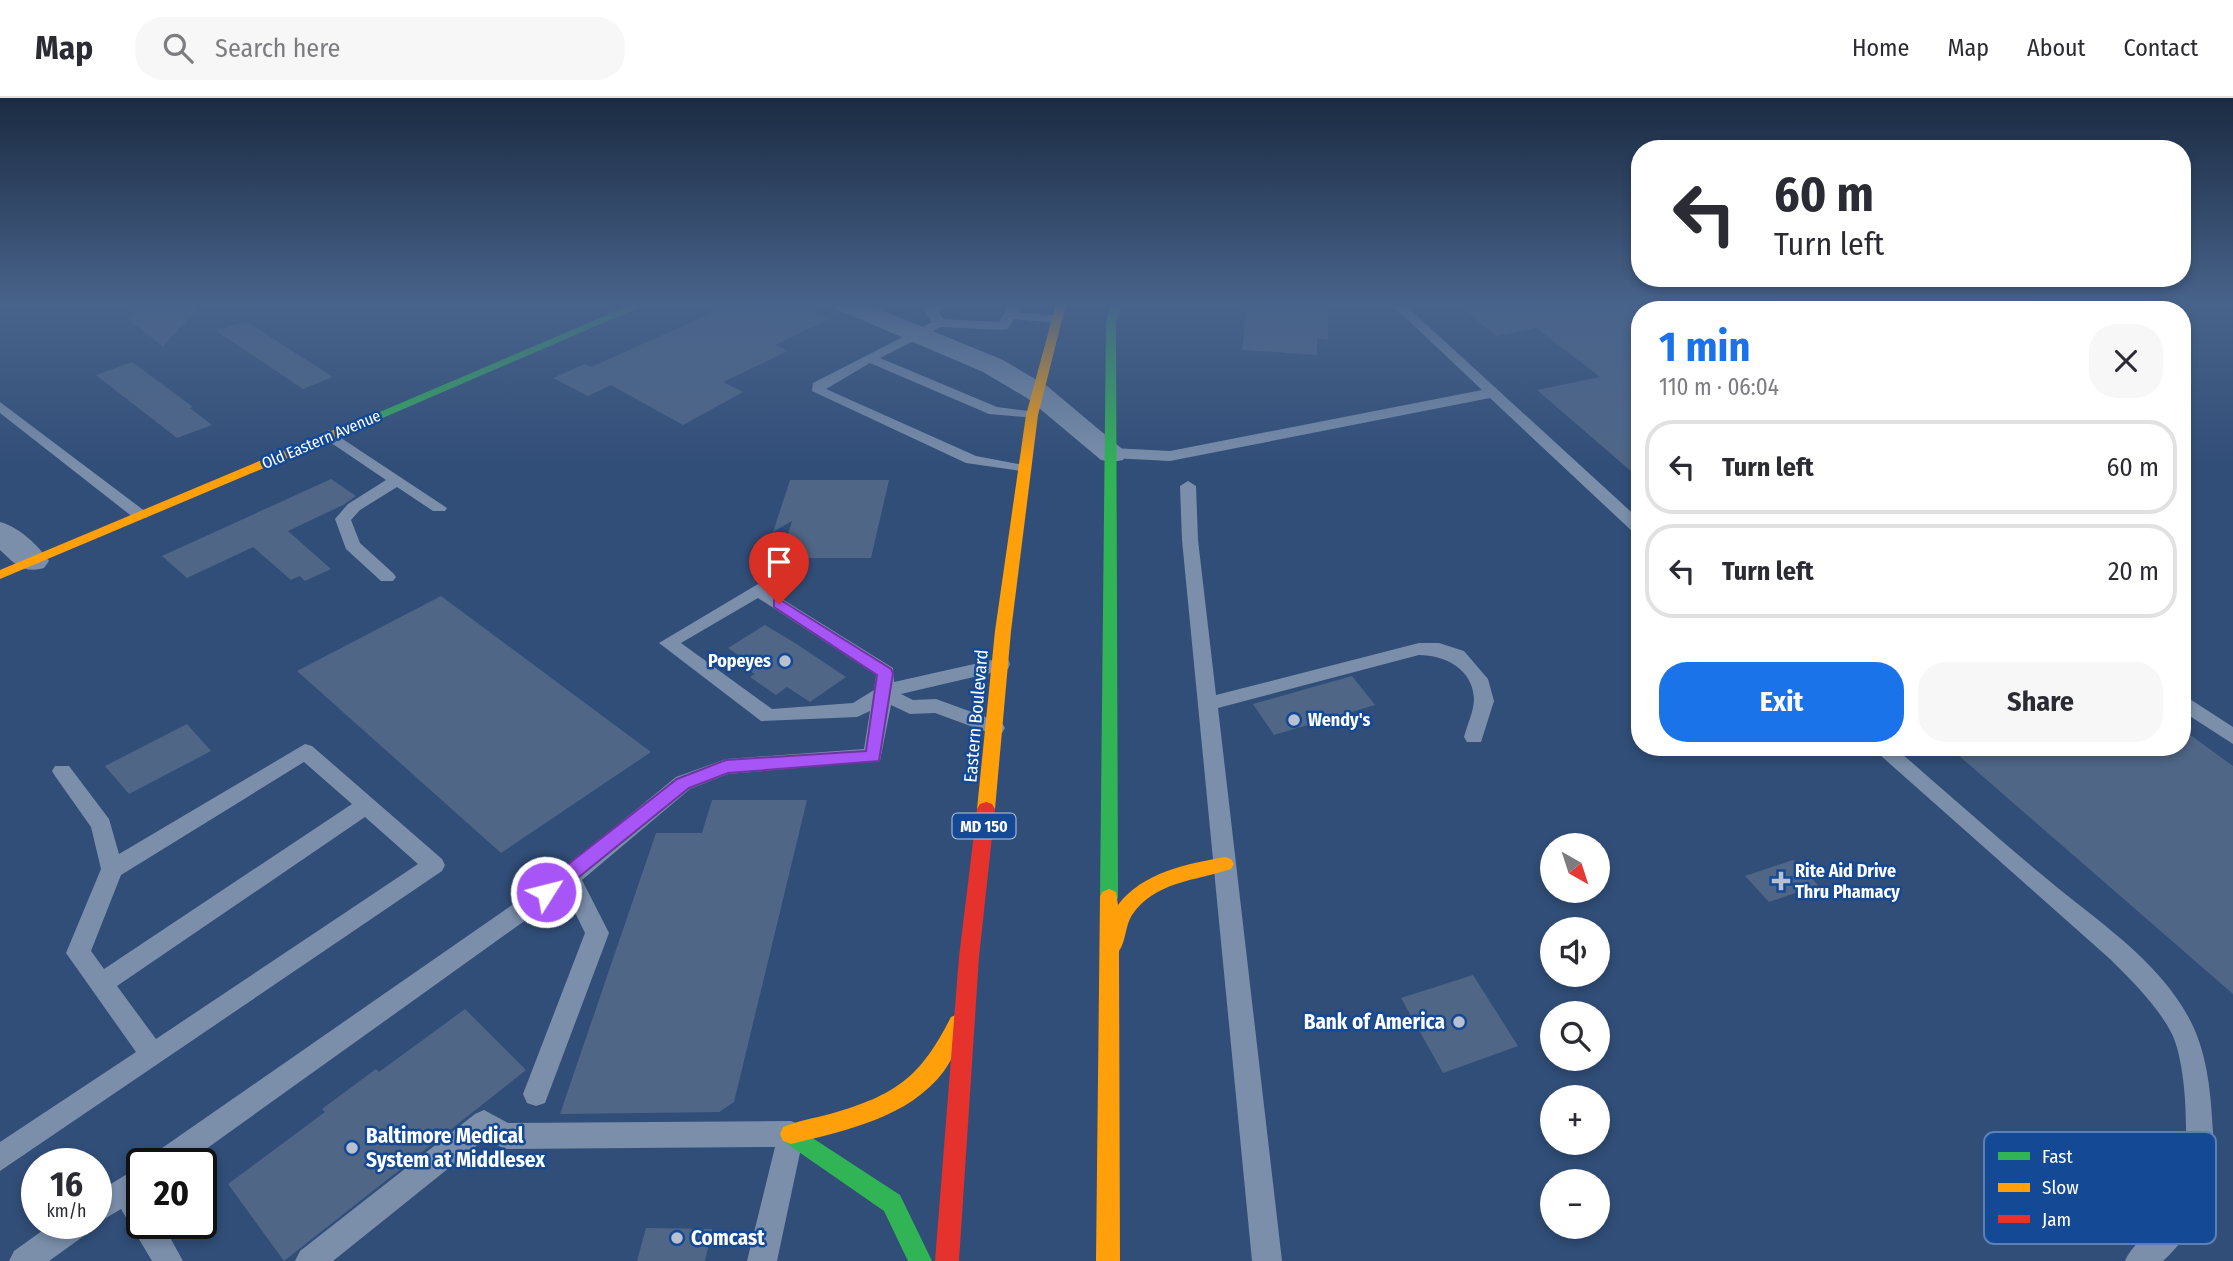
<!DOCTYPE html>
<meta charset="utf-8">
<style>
body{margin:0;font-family:"Fira Sans Condensed",sans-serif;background:#f7f7f7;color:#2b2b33;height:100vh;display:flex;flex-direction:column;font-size:26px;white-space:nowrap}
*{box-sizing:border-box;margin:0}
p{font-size:23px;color:#7c7c81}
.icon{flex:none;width:38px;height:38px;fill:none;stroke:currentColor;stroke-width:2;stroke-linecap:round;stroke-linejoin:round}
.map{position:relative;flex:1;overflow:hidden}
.details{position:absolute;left:1631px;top:203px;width:560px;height:455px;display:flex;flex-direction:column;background:#fff;border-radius:28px;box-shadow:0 4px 10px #0003}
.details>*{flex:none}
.hud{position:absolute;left:1631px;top:42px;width:560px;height:147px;border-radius:28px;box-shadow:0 4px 10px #0003;background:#fff;color:#2b2b33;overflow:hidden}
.needle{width:46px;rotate:141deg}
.buttons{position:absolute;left:1540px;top:735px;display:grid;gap:14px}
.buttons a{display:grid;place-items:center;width:70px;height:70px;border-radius:50%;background:#fff;box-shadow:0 4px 10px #0003;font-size:35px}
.speed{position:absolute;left:21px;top:1050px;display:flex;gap:14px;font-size:35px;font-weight:700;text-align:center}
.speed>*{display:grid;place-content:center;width:91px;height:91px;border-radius:50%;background:#fff;box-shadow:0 4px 10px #0003;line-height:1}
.speed small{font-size:18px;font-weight:400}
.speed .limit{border:4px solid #111;border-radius:10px;background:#fff;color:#111}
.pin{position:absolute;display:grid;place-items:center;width:60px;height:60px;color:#fff;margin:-72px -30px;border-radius:50% 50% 50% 0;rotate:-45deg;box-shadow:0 0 7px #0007}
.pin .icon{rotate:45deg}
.me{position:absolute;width:77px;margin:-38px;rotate:54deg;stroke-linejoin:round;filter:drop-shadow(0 0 5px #0008)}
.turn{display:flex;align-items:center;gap:24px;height:147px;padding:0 28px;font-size:32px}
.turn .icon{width:91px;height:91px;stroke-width:2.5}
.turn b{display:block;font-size:49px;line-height:60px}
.round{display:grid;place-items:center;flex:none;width:74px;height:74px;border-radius:28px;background:#f7f7f7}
.head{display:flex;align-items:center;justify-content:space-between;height:119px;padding:0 28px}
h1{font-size:42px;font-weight:700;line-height:52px;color:#1a73e8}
.button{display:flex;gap:14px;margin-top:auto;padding:14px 28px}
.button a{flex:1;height:80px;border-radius:28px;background:#1a73e8;color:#fff;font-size:28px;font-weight:700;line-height:80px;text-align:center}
.button a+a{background:#f7f7f7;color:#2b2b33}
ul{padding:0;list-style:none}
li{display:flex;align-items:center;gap:21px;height:94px;margin:0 14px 10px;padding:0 14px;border:4px solid #e1e1e2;border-radius:28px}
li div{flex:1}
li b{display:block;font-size:26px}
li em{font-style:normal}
header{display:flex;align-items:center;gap:42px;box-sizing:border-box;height:98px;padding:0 35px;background:#fff;border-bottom:2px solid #e1e1e2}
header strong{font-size:33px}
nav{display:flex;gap:38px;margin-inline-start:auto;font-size:24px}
.search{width:490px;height:63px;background:#f7f7f7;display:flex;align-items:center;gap:18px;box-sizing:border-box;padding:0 24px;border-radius:28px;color:#7c7c81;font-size:26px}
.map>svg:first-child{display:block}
.building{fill:#4f6687}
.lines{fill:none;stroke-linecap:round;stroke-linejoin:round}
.lane{fill:#7b8fab;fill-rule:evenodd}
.street{fill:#7b8fab;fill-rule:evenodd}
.fast{fill:#30b455;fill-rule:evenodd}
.slow{fill:#ff9f0a;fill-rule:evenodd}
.jam{fill:#e5322d;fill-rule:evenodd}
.route{fill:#a855f7;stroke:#6d37a1;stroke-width:2}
.poi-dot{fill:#b7c1d0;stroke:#144995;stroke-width:2.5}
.labels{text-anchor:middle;stroke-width:5;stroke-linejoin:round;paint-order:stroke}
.far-street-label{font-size:16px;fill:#fff;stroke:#144995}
.shield{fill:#144995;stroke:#b8c8df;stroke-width:2}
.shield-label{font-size:16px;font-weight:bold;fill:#fff}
.poi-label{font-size:18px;font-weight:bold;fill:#fff;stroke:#144995;text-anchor:start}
.street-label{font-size:18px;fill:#fff;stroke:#144995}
.near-poi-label{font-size:21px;font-weight:bold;fill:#fff;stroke:#144995;text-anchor:start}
.key{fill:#144995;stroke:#5a80b5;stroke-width:2}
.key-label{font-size:19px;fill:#fff}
</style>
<header>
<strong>Map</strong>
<div class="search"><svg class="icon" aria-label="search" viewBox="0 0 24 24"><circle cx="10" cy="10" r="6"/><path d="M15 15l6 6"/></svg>Search here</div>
<nav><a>Home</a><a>Map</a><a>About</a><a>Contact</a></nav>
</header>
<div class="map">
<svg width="2233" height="1163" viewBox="0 0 2233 1163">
<rect width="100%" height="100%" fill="#314e78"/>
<g class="building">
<path d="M143,206h59l-39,42 -36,-27z"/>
<path d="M732,206h68l31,14 -56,27 13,6 -65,31 20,10 -60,33 -72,-40 -23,11 -35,-18 32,-14 6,3z"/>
<path d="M1247,206h81v36l-11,-1v16l-75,-5z"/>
<path d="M1456,206h169l10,11h5v164l-103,-89 63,-13 -64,-49 -39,8z"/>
<path d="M246,223l87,56 -30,12 -87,-58z"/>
<path d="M132,264l61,45 -3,1 22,17 -35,13 -81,-63z"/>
<path d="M331,381l25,17 -13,9 -55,26 43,38 -26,12 -5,-5 -9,4 -38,-33 -66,31 -25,-22z"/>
<path d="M790,382h99l-18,78h-90l11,-37 -19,11z"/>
<path d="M441,498l210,156 -150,101 -204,-182z"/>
<path d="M765,527l30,18 51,34 -36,25 -23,-15 -11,8 -26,-18 5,-3 -5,-3 6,-4 -28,-19z"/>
<path d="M1352,578l23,29 -101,30 -21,-31z"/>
<path d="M187,626l24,27 -82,43 -24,-28z"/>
<path d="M2182,631l51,37v228l-284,-247h233z"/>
<path d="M712,702h95l-73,302 -15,10 -159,2 96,-281h46z"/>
<path d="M1793,762l25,25 -49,17 -24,-26z"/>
<path d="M1473,877l45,71 -75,27 -42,-75z"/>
<path d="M465,911l61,61 -242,191 -56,-77 97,-72 -3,-3 54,-40 3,3z"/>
<path d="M646,1130l66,1 -7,32h-68z"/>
</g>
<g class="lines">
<g class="lane">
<path d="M933,206h14l-8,8 4,7 56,3 11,-18h12l-4,8 44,4 2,3 -7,4 -43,-4 -6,10 -5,1 -62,-3 -61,31 117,49 40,5v6l-48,-4 -119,-51 -44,26 150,67 53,10v6l-63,-9 -154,-72 1,-8 119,-61 -7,-11z"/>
<path d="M1391,206h13l236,216v14l-6,-1 -144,-135 -320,63 -58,-3 -8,-5 8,-5 58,3 312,-61z"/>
<path d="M1628,206h14l6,6 -11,3z"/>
<path d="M1844,206h13l-4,6h-14z"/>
<path d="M1888,206h18l12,6h-20z"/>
<path d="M0,304l146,110 2,3 -2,3h-12l-134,-105z"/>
<path d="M329,332l118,78 -2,3h-12l-36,-24 -37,23 -9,10 9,23 33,30 3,4 -3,4h-12l-35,-32 -11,-30 13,-15 38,-24 -62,-42 -3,-3z"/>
<path d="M1188,383l8,5 2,54 18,155 203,-52h20l25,8 24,28 6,22 -13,41h-14l-3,-5c3,-12 10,-26 10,-38 -1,-30 -29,-44 -55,-44l-201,53 64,553h-30l-70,-721 -2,-54z"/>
<path d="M758,486l135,84 1,14 107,-24 7,1 2,5 -2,5 -107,25 12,6 23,-1 66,24 3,5 -3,5 -7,2 -60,-22 -25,1 -19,-9 -11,56 -152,13 -38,15 -108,91 27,53 -64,170 -9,3 -9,-3 -4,-9 62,-161 -20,-41 -380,272h-37l4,-9 409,-284 115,-94 50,-18 138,-10 6,-38 -13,6 -96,4 -102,-78zM758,500l118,77 -2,15 -21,13 -81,6 -91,-66z"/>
<path d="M2182,596l51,33v17l-51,-33z"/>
<path d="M305,646l7,2 130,113 3,6 -3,6 -442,300v-29l136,-90 -70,-99 35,-84 -10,-42 -36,-51 -3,-5 3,-5h14l40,53 10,35zM304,664l48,42 -248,165 -13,-18 30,-76zM365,719l53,47 -262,175 -39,-53z"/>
<path d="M1871,649h23c51,44 101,89 153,132 51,43 115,83 145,145 16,33 19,72 21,108 2,48 -14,97 -50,129h-38c9,-21 38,-37 50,-62 17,-34 13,-132 -3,-165 -15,-29 -39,-52 -62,-75z"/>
<path d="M484,1012l24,13 283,-2 10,4 3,9 -27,127h-30l28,-114 -270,2 -20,-10 -152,122h-38l5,-10 175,-137z"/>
<path d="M142,1067v58h20l21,38h-31l-31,-52 -25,15 -2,-1 2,-30z"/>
<path d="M53,1125h39l-4,10 -39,28h-40l5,-10z"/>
</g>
<g class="street">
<path d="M832,206h35l136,56 44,26 80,67 -4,7 -11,2 -11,-2 -74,-62 -44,-26 -147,-63z"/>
<path d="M0,424c19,5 38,23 49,39l-5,7c-21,6 -29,-4 -44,-18z"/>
</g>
<g class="fast">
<path d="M633,206h14l-269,116 -4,1 -6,-4z"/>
<path d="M1111,206h10l-5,19 2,574 -2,5 -7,3 -7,-3 -2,-5 6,-574z"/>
<path d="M791,1026l109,71 32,66h-24l-24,-50 -101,-70 -3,-7 3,-7z"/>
</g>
<g class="slow">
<path d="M1056,206h10l-28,111 -27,216 -16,178 -3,5h-12l-3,-5 18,-178 31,-216z"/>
<path d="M374,315l6,4 -2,3 -378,159v-9z"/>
<path d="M1225,759l6,2 3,5 -3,5c-35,12 -76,12 -99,46 -7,11 -6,26 -13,36l1,310h-24l4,-364 2,-5 7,-3 7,3 2,13c25,-33 69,-41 107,-48z"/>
<path d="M958,916l7,3 3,6c-7,16 -14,34 -24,48 -35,47 -100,60 -153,73l-8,-3 -3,-7 3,-7c15,-6 31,-9 47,-13 66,-19 90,-36 121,-97z"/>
</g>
<path class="jam" d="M986,704l6,2 3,5 -16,148 -20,304h-24l24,-304 18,-148 3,-5z"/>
</g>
<linearGradient id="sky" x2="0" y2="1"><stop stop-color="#1b2b42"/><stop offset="0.56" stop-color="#48638b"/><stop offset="1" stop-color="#48638b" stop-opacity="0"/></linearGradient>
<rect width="2233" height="369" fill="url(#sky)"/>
<path class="route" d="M779,501l112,70 2,4 -14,88 -151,12 -39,15 -136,110h-14l-2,-6 2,-5 138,-108 49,-19 140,-9 11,-76 -103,-68v-7z"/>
<g class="poi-dot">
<circle cx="785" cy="563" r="7"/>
<circle cx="1294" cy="622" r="7"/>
<path d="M1777.5 772.5h7v7h7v7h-7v7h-7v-7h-7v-7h7z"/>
<circle cx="1459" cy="924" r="7"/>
<circle cx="352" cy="1050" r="7"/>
<circle cx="677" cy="1140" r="7"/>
</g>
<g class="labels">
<g class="far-street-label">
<text transform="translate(321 341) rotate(-23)" y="6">Old Eastern Avenue</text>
</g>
<rect class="shield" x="952.5" y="715.5" width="63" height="25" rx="5"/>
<g class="shield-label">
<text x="984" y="734">MD 150</text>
</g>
<g class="poi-label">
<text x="771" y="569" text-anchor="end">Popeyes</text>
<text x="1308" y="628">Wendy's</text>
<text x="1795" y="779">Rite Aid Drive<tspan x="1795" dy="21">Thru Phamacy</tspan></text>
</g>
<g class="street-label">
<text transform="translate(976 618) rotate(-85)" y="6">Eastern Boulevard</text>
</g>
<g class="near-poi-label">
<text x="1445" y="931" text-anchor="end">Bank of America</text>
<text x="366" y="1045">Baltimore Medical<tspan x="366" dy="24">System at Middlesex</tspan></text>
<text x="691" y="1147">Comcast</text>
</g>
</g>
<rect x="1984" y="1034" width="232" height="112" rx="10" class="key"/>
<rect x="1998" y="1054" width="32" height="8" fill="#30b455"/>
<rect x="1998" y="1085" width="32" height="9" fill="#ff9f0a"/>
<rect x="1998" y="1117" width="32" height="8" fill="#e5322d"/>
<g class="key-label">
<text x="2042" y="1065">Fast</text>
<text x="2042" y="1096">Slow</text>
<text x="2042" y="1128">Jam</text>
</g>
</svg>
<div class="buttons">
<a><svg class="needle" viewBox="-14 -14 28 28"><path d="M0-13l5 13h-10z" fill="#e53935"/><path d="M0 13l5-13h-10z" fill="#7c7c81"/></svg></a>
<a><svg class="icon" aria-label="sound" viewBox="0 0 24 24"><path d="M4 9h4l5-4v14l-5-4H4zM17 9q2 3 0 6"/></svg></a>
<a><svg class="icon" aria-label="search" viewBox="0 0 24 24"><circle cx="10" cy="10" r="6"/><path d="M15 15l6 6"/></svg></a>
<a>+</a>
<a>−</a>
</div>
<div class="speed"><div>16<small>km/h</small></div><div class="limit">20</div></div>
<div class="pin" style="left:779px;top:506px;background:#d93025"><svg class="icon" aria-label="arrive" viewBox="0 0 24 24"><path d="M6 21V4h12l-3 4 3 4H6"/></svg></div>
<svg class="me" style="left:546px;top:794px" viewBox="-20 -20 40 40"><circle r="17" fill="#a855f7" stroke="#fff" stroke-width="3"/><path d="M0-11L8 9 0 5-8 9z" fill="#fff"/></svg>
<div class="hud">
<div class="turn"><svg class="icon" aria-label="left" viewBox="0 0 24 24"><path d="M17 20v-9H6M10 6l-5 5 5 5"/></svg><div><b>60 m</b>Turn left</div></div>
</div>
<section class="details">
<div class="head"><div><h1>1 min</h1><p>110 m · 06:04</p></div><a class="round"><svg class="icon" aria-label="close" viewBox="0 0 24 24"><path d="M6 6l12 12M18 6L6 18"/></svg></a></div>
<ul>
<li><svg class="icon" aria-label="left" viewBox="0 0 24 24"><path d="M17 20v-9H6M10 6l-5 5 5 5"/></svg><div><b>Turn left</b></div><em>60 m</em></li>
<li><svg class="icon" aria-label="left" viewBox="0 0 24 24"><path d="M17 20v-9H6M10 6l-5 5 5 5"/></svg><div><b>Turn left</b></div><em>20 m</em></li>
</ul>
<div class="button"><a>Exit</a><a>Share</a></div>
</section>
</div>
